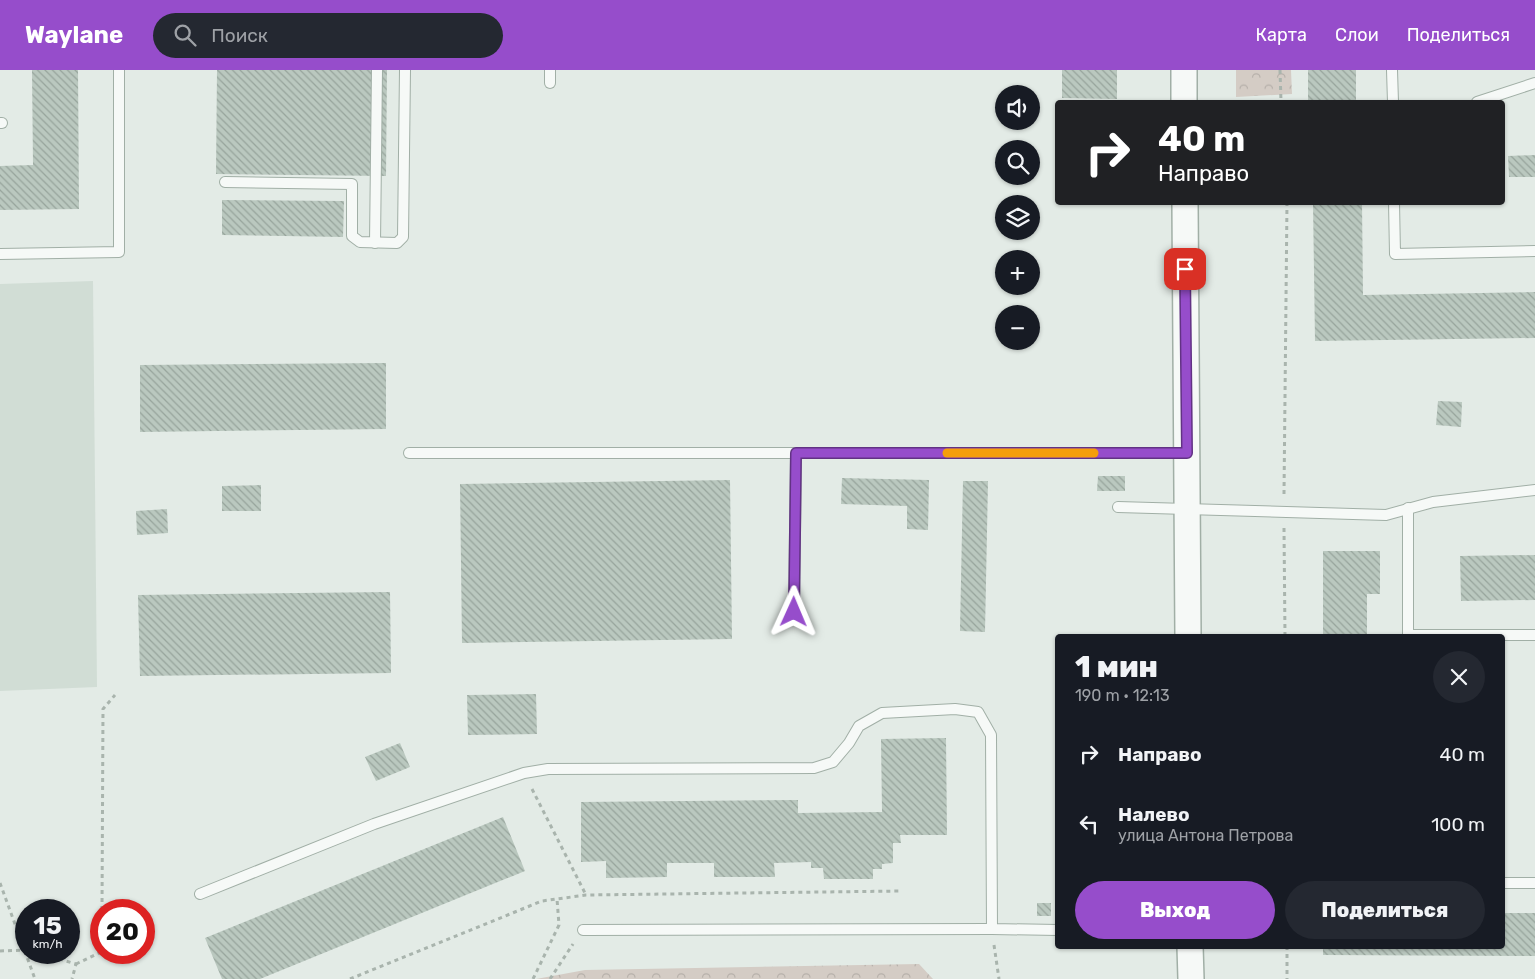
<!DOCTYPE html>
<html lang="ru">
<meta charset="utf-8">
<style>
body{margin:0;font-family:Rubik,sans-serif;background:#242831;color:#f1f3f6;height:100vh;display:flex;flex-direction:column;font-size:19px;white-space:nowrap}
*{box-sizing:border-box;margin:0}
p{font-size:16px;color:#9ea1a6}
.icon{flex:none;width:28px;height:28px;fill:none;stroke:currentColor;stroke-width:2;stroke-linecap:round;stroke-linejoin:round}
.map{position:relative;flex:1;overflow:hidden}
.drawer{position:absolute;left:1055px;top:564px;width:450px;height:315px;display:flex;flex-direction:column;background:#171b24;border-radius:5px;box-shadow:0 1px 4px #0004}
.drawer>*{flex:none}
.hud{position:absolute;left:1055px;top:30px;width:450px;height:105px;border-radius:5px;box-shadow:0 1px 4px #0004;background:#202124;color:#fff;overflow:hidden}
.controls{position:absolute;left:995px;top:15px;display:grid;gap:10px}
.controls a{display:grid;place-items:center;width:45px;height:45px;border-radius:50%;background:#171b24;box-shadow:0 1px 4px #0004;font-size:25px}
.speed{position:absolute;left:15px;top:829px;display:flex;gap:10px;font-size:25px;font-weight:700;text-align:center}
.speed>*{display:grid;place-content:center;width:65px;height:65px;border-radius:50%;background:#171b24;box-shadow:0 1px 4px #0004;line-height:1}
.speed small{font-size:12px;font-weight:400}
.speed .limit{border:8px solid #d22;background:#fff;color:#111}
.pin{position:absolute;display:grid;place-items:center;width:42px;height:42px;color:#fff;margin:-21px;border-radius:10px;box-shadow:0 2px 8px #0006}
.me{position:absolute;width:55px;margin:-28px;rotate:1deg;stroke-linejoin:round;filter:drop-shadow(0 0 4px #0008)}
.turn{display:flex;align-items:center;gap:18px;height:105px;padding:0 20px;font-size:22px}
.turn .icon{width:65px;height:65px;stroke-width:2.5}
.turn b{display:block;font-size:35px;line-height:42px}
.round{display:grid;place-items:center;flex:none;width:52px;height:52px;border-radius:26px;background:#242831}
.headline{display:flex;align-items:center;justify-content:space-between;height:85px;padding:0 20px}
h1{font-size:30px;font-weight:800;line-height:38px}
.cta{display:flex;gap:10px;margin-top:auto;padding:10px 20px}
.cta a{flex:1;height:58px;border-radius:30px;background:#964dcb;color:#fff;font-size:20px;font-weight:800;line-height:58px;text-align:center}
.cta a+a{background:#242831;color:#f1f3f6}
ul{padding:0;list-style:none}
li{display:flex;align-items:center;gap:15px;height:70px;padding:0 20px}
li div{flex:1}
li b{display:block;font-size:19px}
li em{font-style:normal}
header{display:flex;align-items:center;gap:30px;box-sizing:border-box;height:70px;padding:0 25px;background:#964dcb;color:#fff}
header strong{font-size:24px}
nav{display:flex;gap:28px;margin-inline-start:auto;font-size:18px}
.search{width:350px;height:45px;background:#242831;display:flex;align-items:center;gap:12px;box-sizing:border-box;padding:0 18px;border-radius:28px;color:#9ea1a6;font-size:19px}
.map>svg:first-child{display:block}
.built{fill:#d1ddd5}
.park{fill:url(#park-crowns)}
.building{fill:url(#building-back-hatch)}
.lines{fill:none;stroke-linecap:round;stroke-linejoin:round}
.service-casing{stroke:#a1afa6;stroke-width:12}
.tertiary-casing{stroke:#a1afa6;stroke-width:28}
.path{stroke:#a9b4ad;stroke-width:3;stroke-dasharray:4 4;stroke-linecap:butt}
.service{stroke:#f6f9f7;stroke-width:10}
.tertiary{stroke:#f6f9f7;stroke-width:25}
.route-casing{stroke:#623284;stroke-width:12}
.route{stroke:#964dcb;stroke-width:9}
.slow{stroke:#f59e0b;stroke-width:9}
</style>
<header>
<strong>Waylane</strong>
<div class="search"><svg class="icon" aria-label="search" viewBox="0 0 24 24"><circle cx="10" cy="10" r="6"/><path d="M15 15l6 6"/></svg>Поиск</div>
<nav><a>Карта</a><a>Слои</a><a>Поделиться</a></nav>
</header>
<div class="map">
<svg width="1535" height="909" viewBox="0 0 1535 909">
<defs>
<pattern id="park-crowns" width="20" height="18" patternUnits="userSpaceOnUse" patternTransform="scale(1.25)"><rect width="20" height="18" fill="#d4ccc5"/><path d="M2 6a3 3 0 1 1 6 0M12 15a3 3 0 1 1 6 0" fill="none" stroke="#b6b0aa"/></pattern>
<pattern id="building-back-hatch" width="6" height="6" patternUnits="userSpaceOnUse" patternTransform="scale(1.25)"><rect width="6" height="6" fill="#bac8bf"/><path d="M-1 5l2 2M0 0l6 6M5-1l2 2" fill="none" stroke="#97a49c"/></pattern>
</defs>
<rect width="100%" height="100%" fill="#e3ebe6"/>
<path class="built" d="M93,211l4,406 -97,4v-407z"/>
<g class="park">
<path d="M1236,0h55l1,24 -56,3z"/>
<path d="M919,894l14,15h-397l49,-9z"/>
</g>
<g class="building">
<path d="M32,0h46l1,139 -79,1v-44l33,-1z"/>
<path d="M217,0h170l-1,106 -170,-2z"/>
<path d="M1062,0h55v29l-55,-1z"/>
<rect x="1308" y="0" width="48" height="32"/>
<path d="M1535,85v22h-26l-1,-21z"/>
<path d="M222,130l122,1 -1,36 -121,-2z"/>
<path d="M1313,132h49l1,93 172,-3v46l-220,3z"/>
<path d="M386,293v66l-246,3v-67z"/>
<path d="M1438,331l24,1 -1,25 -25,-2z"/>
<path d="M1098,406h27v15h-28z"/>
<path d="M842,408l87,2 -1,50 -21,-1v-23l-66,-2z"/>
<path d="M730,410l2,159 -270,4 -2,-159z"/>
<path d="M963,411h25l-3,151 -25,-1z"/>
<path d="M261,415v26h-39v-25z"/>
<path d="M167,439l1,24 -31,2 -1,-24z"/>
<path d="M1323,481h57v43h-13v42h-44z"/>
<path d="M1535,485v45l-74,1 -1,-45z"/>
<path d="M390,522l1,81 -251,3 -2,-81z"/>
<path d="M536,624l1,40 -69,1 -1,-40z"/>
<path d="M946,668l1,97h-47l1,8h-8v20l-11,1v5h-9v10h-49l-1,-11h-12v-6l-37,1 1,14h-61v-14h-47v14l-61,1v-17l-25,1v-60l217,-2v13l84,-1 -1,-73z"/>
<path d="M400,673l10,24 -34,14 -11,-24z"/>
<path d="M503,747l22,54 -265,108h-38l-17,-41z"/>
<rect x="1037" y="833" width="14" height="13"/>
<path d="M1502,843h33v43l-212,-1v-9h179z"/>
</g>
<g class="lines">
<g class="service-casing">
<g id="service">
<path d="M550,0v13"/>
<path d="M1392,0l1,32"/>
<path d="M1477,32l58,-19"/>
<path d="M0,53h2"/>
<path d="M225,112l127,2v52l8,6 37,1 6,-6 2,-167"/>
<path d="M1394,132l1,52 140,-3"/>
<path d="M375,173l2,-173"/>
<path d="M0,184l119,-2v-182"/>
<path d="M409,383h778"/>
<path d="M1118,437l268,8 47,-13 102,-12"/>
<path d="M1408,438v128"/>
<path d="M794,542l2,-159"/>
<path d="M1408,565h127"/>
<path d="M1502,813h33"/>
<path d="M200,824l174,-70 150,-51 24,-4 266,-1 19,-6 16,-19 10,-17 23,-13 73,-4 23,3 13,23 1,194 66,1"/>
<path d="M583,860l409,-1"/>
</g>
</g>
<g class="tertiary-casing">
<g id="tertiary">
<path d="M1184,0v32"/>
<path d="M1185,132l3,434"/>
<path d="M1190,876l1,33"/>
</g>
</g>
<g class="path">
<path d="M1280,0l1,32"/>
<path d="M1284,424l3,-292"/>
<path d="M1284,458l1,108"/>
<path d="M532,719l54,106"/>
<path d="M0,813l35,96"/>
<path d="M102,840l1,-201 12,-14"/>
<path d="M994,875l5,34"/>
<path d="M1287,876v33"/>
<path d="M0,881l26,-1"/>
<path d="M36,882l40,12 -4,15"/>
<path d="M76,894l25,-12"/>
<path d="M350,909l192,-78 44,-6 315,-4"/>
<path d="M533,909l26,-54 -2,-26"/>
<path d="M550,909l23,-35"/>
</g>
<use href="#service" class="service"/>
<use href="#tertiary" class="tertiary"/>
</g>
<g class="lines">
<g class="route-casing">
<path id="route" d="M794,542l2,-159h391l-2,-184"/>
</g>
<use href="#route" class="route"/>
<path class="slow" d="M947,383h147"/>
</g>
</svg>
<div class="controls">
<a><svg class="icon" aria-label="sound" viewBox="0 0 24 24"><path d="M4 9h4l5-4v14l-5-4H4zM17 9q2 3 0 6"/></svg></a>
<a><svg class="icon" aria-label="search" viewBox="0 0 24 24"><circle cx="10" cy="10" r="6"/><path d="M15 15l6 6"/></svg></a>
<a><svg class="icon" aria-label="layers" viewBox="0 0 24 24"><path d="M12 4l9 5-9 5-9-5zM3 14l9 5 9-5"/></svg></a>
<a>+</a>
<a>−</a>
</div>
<div class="speed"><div>15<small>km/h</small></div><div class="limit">20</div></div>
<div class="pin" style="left:1185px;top:199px;background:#d93025"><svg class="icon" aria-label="arrive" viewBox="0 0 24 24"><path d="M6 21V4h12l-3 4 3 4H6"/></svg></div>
<svg class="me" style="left:794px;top:542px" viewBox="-20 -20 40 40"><path d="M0-17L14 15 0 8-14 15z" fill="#964dcb" stroke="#fff" stroke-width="4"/></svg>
<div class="hud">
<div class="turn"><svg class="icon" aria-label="right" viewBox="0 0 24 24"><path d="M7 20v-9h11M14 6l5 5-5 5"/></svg><div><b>40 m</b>Направо</div></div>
</div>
<section class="drawer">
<div class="headline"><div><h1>1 мин</h1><p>190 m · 12:13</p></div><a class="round"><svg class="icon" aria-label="close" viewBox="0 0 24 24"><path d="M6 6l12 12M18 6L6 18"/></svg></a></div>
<ul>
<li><svg class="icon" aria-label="right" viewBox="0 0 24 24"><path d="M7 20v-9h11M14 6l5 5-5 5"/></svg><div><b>Направо</b></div><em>40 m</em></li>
<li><svg class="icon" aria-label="left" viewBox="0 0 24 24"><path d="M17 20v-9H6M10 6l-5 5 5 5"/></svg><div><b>Налево</b><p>улица Антона Петрова</p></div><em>100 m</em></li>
</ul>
<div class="cta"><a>Выход</a><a>Поделиться</a></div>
</section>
</div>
